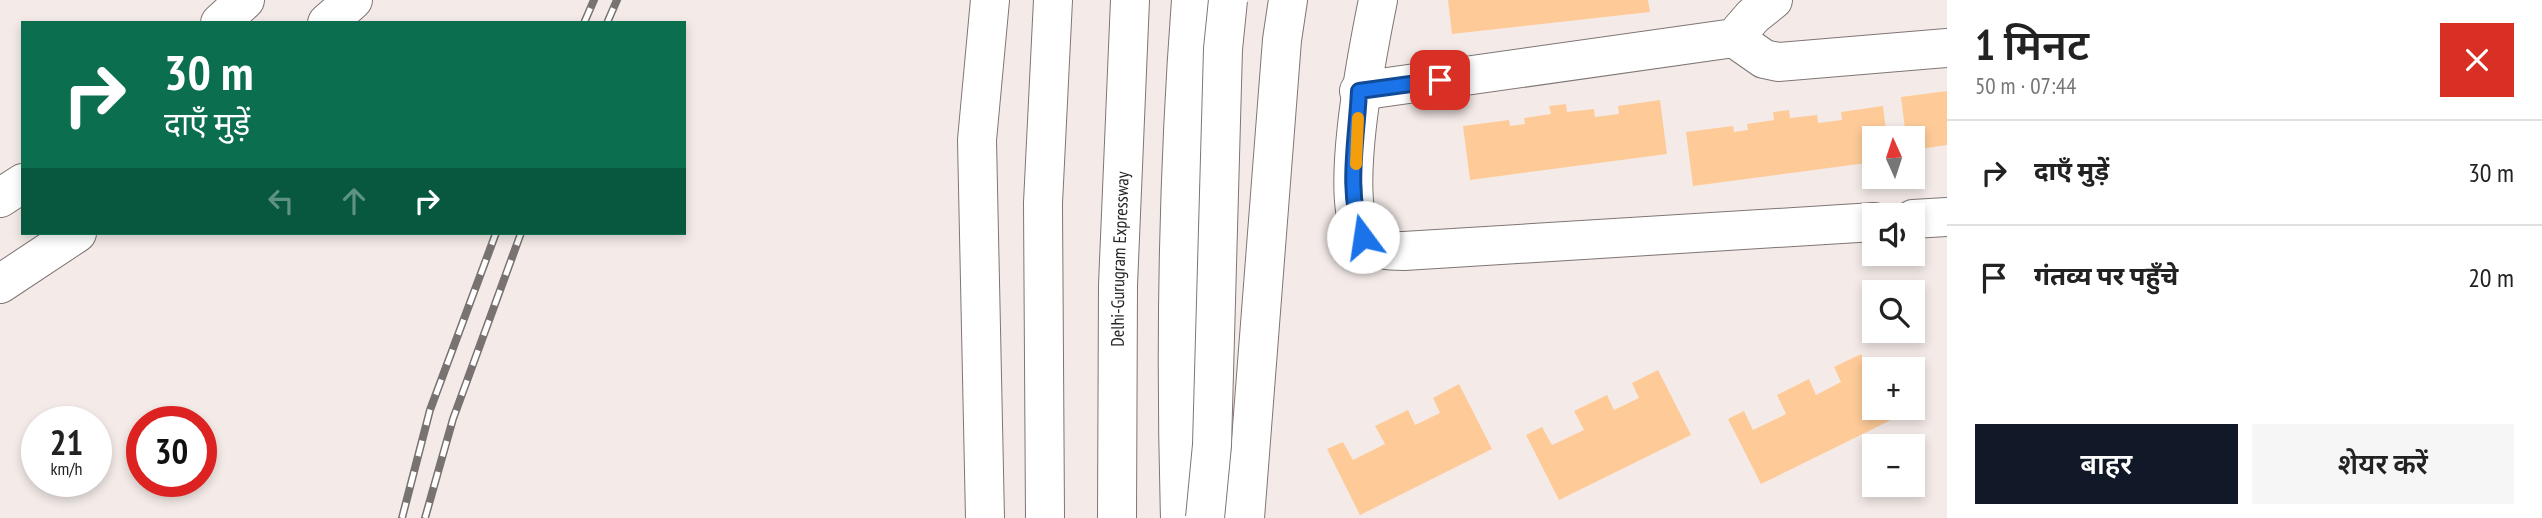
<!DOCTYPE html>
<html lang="hi">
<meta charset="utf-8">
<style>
body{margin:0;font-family:"PT Sans Narrow","Noto Sans Devanagari",sans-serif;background:#f6f6f6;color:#222;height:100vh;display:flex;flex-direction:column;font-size:26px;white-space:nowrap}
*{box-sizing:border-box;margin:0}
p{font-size:23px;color:#767676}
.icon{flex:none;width:38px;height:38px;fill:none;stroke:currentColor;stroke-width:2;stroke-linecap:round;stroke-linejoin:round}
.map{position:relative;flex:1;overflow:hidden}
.panel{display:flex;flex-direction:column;background:#fff;width:595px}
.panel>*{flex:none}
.banner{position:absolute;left:21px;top:21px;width:665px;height:214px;border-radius:0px;box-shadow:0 4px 10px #0003;background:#0b6e4f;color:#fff;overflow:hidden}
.needle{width:46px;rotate:357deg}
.fabs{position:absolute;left:1862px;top:126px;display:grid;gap:14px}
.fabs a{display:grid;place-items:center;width:63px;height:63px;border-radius:0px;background:#fff;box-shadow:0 4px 10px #0003;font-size:35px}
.speed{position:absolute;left:21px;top:406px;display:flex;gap:14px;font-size:35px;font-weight:700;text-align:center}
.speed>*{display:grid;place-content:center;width:91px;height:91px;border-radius:50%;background:#fff;box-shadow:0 4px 10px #0003;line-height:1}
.speed small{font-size:18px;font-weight:400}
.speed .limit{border:10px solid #d22;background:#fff;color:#111}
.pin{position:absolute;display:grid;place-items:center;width:60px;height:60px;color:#fff;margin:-30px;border-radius:14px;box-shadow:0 4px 10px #0006}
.me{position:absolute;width:77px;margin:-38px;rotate:346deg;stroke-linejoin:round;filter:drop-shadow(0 0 5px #0008)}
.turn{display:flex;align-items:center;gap:24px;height:147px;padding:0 28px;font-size:32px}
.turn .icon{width:91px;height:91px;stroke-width:2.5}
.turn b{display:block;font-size:49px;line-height:60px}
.lanes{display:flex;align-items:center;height:66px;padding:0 28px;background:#0003;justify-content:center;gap:35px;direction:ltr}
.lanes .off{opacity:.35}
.round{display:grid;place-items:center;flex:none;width:74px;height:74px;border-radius:0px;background:#f6f6f6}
.summary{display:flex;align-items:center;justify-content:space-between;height:119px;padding:0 28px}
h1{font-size:42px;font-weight:600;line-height:52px}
.cta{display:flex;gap:14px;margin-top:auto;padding:14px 28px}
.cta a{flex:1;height:80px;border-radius:0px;background:#111827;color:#fff;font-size:28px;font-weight:600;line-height:80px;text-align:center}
.cta a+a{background:#f6f6f6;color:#222}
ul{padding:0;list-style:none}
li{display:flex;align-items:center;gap:21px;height:105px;padding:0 28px;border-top:2px solid #e0e0e0}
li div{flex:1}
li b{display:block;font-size:26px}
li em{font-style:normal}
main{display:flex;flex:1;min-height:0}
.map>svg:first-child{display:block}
.building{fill:#fecb98}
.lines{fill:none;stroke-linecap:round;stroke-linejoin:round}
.street-casing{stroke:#7f7674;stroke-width:40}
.secondary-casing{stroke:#7f7674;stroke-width:40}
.primary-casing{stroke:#7f7674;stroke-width:40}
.highway-casing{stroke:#7f7674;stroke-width:40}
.street{stroke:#fff;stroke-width:38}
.secondary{stroke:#fff;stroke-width:38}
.primary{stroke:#fff;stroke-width:38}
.highway{stroke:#fff;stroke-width:38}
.rail-casing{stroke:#787271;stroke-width:8}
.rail{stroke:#fff;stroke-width:5;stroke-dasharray:16;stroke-linecap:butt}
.highway-bridge-casing{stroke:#7f7674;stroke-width:40;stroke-linecap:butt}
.highway-bridge{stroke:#fff;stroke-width:38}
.route-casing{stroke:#114b97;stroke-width:18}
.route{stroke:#1a73e8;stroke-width:12}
.slow{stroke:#f59e0b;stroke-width:12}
.labels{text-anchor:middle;stroke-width:6;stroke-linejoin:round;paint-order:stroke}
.street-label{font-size:18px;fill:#262322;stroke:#fff}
</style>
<main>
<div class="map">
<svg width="1947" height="518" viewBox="0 0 1947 518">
<rect width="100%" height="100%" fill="#f4ebe8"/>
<g class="building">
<path d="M1448,0h200l2,12 -198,22z"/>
<path d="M1947,91v54l-34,5v-12h-7l-5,-41z"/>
<path d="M1660,100l7,54 -197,26 -7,-54 46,-6 1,6 15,-2 -1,-6 27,-4 -2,-8 17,-2 1,8 27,-3 1,8 24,-3 -1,-8z"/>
<path d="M1883,106l4,32h-13v24l-181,24 -7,-54 47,-6 1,6 14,-2 -1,-6 27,-4 -1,-8 16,-2 1,8 27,-3 1,8 24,-3 -1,-8z"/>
<path d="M1861,354l13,28v26h13l6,11 -132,65 -33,-65 16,-8 9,19 33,-16 -9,-19 32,-16 7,16 25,-13 -7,-15z"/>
<path d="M1658,370l33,65 -132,65 -33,-65 16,-8 10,18 32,-15 -10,-19 33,-16 7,15 25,-12 -7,-15z"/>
<path d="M1459,384l33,65 -132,66 -33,-66 16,-7 10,18 32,-16 -10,-18 33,-16 7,15 25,-12 -7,-15z"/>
</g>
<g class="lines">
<g class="street-casing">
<g id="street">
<path d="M1378,0c-9,45 -42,204 -13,239 10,12 24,12 39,12l470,-29"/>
<path d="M1734,38l30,21 14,3 169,-14"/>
<path d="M1359,91l375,-53 19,-22 20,-16"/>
<path d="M1913,219l34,-2"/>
</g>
</g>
<g class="secondary-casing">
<path id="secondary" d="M1245,518l37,-478 6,-40"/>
</g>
<g class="primary-casing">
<g id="primary">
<path d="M220,23l25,-23"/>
<path d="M327,23l26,-23"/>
<path d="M0,198l23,-15"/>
<path d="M0,284l77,-51"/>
</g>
</g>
<g class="highway-casing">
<g id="highway">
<path d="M1202,444l39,74"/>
<path d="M985,518l-8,-378 13,-140"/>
<path d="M1045,518l-2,-315 10,-203"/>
<path id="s1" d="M1117,518l1,-233 12,-285"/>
<path d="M1180,518c-5,-173 -2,-345 11,-518"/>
</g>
</g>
<use href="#street" class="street"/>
<use href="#secondary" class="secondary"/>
<use href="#primary" class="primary"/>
<use href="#highway" class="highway"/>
<g class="rail-casing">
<g id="rail">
<path d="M584,23l10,-23"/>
<path d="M607,23l10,-23"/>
<path d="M402,518l28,-108 66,-177"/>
<path d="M425,518l28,-99 68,-186"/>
</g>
</g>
<use href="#rail" class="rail"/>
<g class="highway-bridge-casing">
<path id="highway-bridge" d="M1205,518l7,-73 11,-396 5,-49"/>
</g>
<use href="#highway-bridge" class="highway-bridge"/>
</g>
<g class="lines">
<g class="route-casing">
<path id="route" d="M1363,237c-18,-43 -6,-100 -4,-146l81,-11"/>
</g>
<use href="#route" class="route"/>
<path class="slow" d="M1356,164l2,-46"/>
</g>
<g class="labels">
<g class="street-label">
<text dy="6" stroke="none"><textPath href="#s1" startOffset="259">Delhi-Gurugram Expressway</textPath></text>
</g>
</g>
</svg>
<div class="fabs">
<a><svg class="needle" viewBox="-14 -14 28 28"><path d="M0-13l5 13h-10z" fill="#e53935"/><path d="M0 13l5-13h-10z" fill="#767676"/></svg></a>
<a><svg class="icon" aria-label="sound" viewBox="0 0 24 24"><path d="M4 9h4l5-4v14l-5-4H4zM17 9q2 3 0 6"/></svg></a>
<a><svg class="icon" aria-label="search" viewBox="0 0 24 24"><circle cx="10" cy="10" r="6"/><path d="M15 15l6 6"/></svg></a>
<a>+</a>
<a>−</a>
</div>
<div class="speed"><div>21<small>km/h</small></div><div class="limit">30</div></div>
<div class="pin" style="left:1440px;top:80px;background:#d93025"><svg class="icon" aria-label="arrive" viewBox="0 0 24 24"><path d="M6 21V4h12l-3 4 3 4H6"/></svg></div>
<svg class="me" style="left:1363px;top:237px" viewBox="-20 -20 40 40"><circle r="19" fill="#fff"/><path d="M0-13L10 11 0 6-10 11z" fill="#1a73e8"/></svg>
<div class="banner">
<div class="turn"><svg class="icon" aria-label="right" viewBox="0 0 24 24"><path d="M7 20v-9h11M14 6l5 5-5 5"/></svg><div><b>30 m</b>दाएँ मुड़ें</div></div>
<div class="lanes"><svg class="icon off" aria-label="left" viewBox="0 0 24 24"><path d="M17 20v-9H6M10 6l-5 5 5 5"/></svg><svg class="icon off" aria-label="ahead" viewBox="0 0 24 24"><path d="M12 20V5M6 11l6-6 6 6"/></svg><svg class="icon" aria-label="right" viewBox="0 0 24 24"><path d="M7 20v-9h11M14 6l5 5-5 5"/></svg></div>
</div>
</div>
<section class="panel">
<div class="summary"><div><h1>1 मिनट</h1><p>50 m · 07:44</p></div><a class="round" style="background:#d93025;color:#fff"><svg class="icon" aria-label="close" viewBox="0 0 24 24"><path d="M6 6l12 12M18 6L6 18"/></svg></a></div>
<ul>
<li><svg class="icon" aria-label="right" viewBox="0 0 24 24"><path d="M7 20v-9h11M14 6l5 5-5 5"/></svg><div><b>दाएँ मुड़ें</b></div><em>30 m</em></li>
<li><svg class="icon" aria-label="arrive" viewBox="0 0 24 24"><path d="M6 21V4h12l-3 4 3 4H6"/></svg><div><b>गंतव्य पर पहुँचे</b></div><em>20 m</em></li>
</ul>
<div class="cta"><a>बाहर</a><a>शेयर करें</a></div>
</section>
</main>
